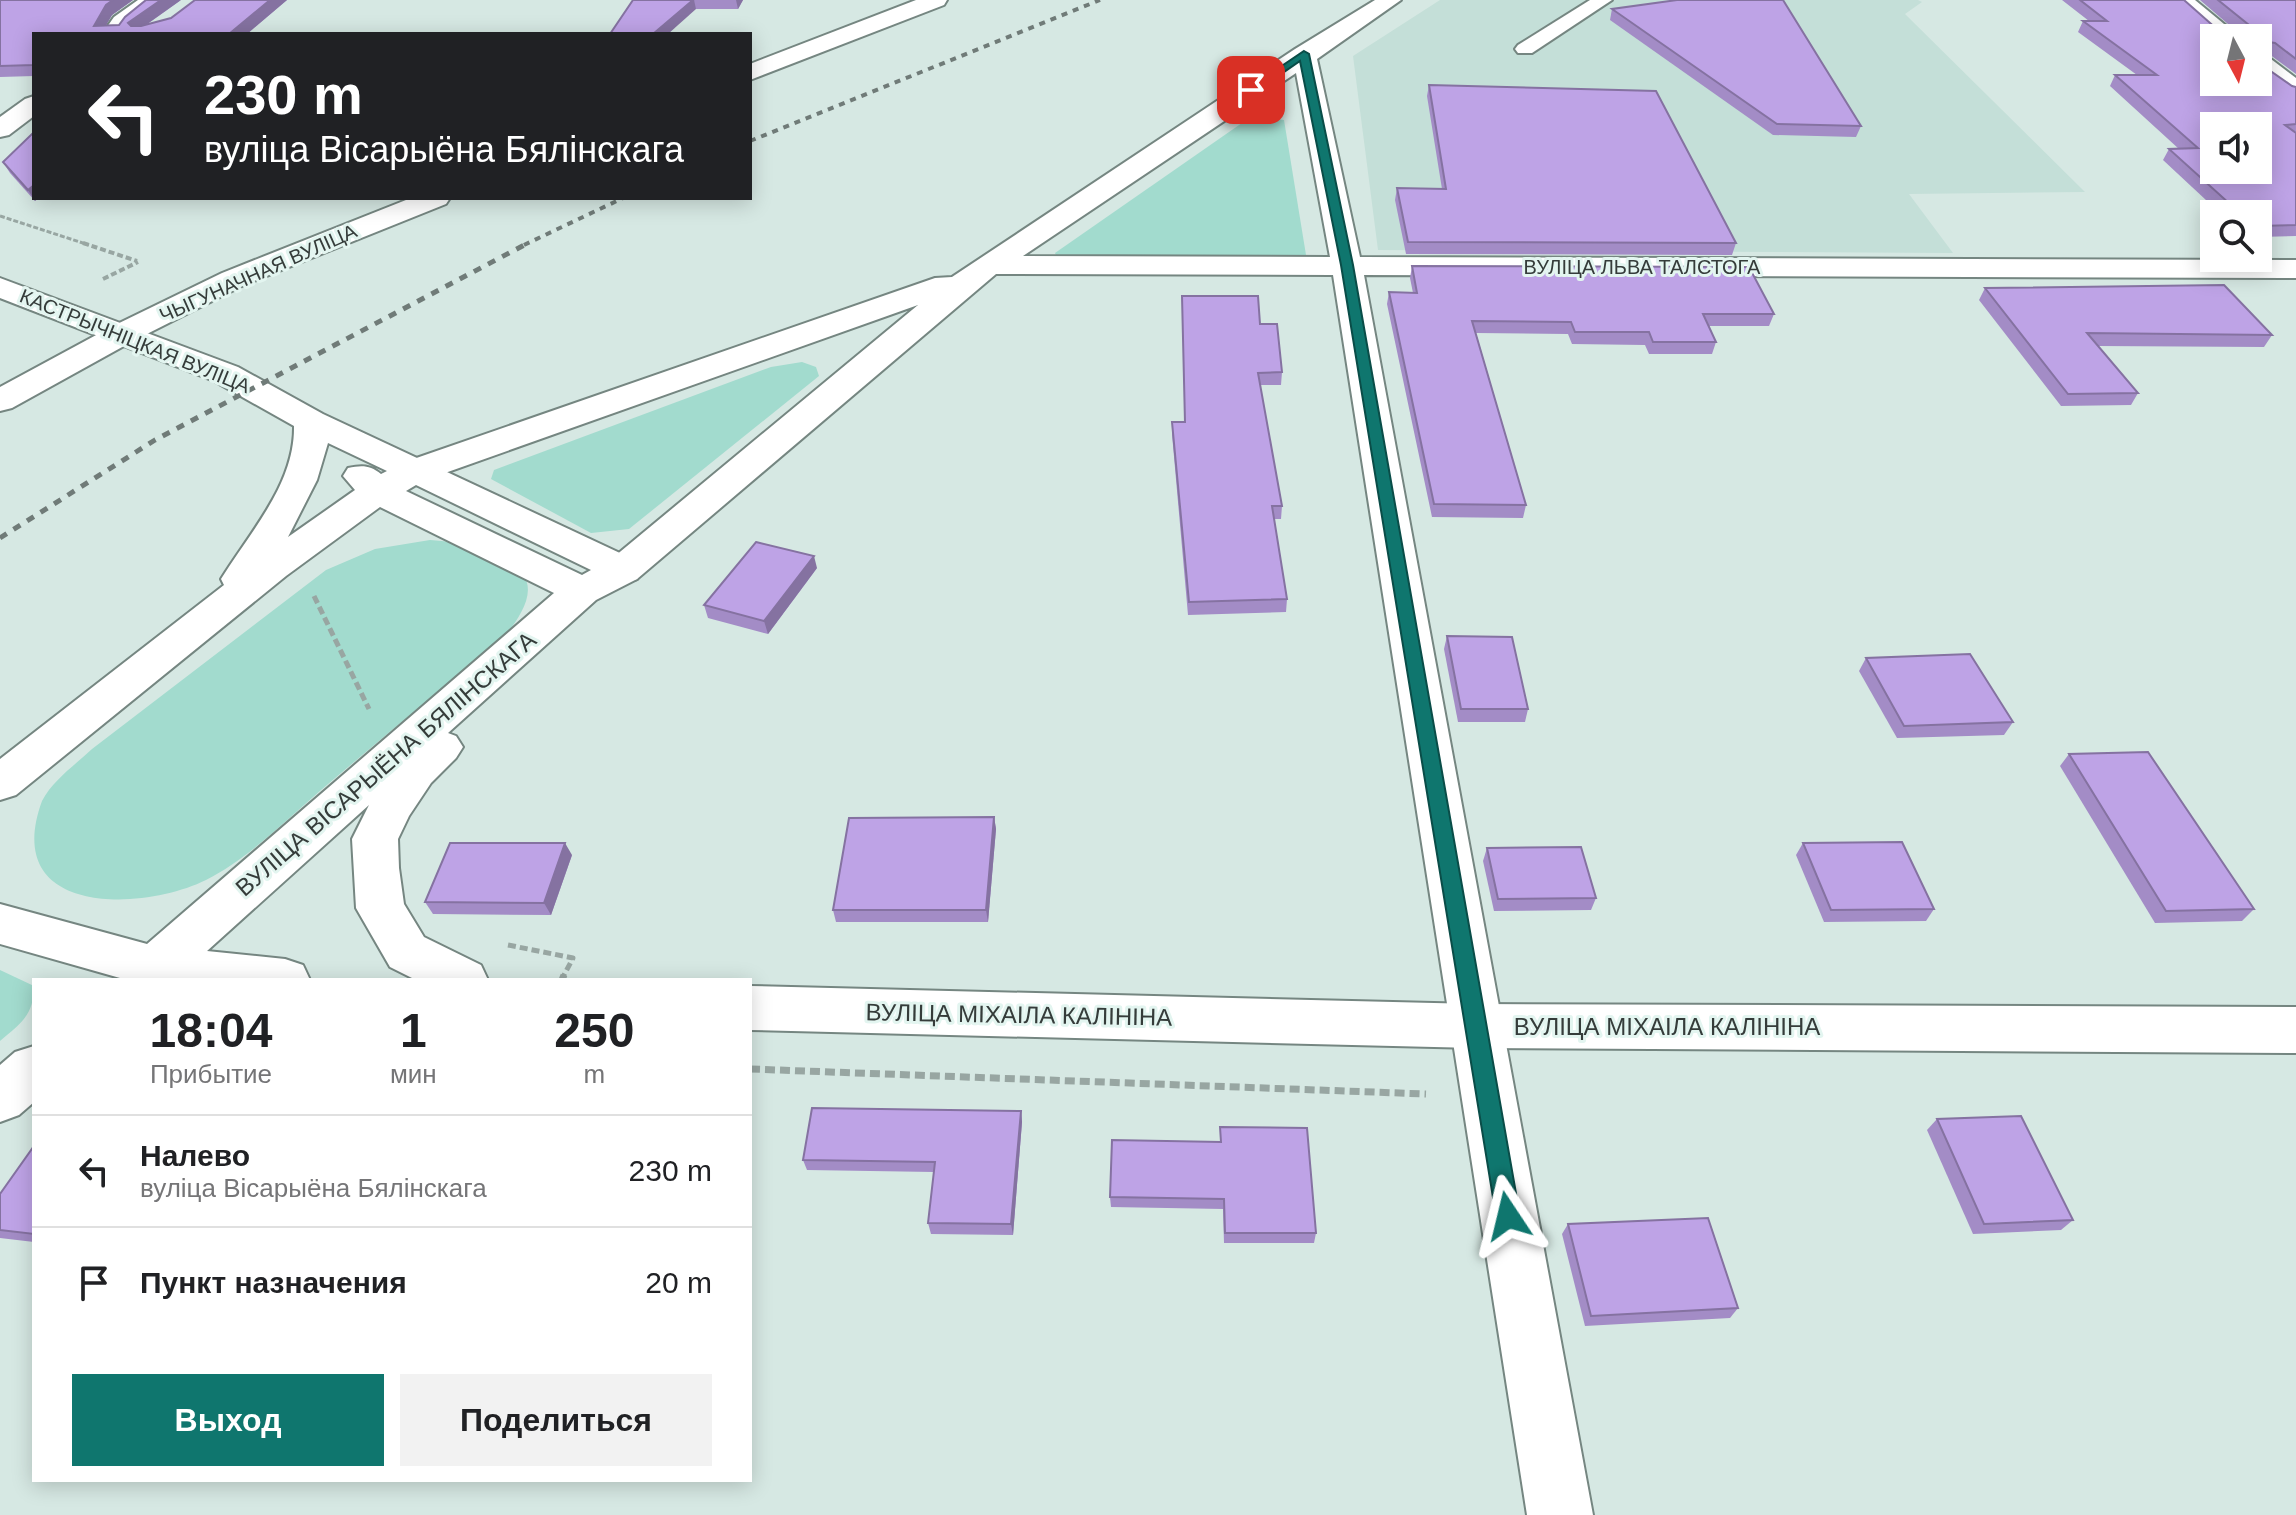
<!DOCTYPE html>
<html lang="ru">
<meta charset="utf-8">
<style>
body{margin:0;font-family:Helvetica,sans-serif;background:#f2f2f2;color:#202124;height:100vh;display:flex;flex-direction:column;font-size:30px;white-space:nowrap}
*{box-sizing:border-box;margin:0}
p{font-size:26px;color:#757577}
.icon{flex:none;width:44px;height:44px;fill:none;stroke:currentColor;stroke-width:2;stroke-linecap:round;stroke-linejoin:round}
.map{position:relative;flex:1;overflow:hidden}
.details{position:absolute;left:32px;top:978px;width:720px;height:504px;display:flex;flex-direction:column;background:#fff;border-radius:0px;box-shadow:0 4px 20px #0003}
.details>*{flex:none}
.hud{position:absolute;left:32px;top:32px;width:720px;height:168px;border-radius:0px;box-shadow:0 4px 20px #0003;background:#202124;color:#fff;overflow:hidden}
.needle{width:52px;rotate:173deg}
.tools{position:absolute;left:2200px;top:24px;display:grid;gap:16px}
.tools a{display:grid;place-items:center;width:72px;height:72px;border-radius:0px;background:#fff;box-shadow:0 4px 20px #0003;font-size:40px}
.pin{position:absolute;display:grid;place-items:center;width:68px;height:68px;color:#fff;margin:-34px;border-radius:16px;box-shadow:0 4px 12px #0006}
.me{position:absolute;width:88px;margin:-44px;rotate:350deg;stroke-linejoin:round;filter:drop-shadow(0 0 6px #0008)}
.turn{display:flex;align-items:center;gap:28px;height:168px;padding:0 40px;font-size:36px}
.turn .icon{width:104px;height:104px;stroke-width:2.5}
.turn b{display:block;font-size:56px;line-height:68px}
.eta{display:flex;justify-content:space-evenly;align-items:center;height:136px;text-align:center}
.eta b{font-size:48px;font-weight:600;line-height:56px}
.button{display:flex;gap:16px;margin-top:auto;padding:16px 40px}
.button a{flex:1;height:92px;border-radius:0px;background:#0f766e;color:#fff;font-size:32px;font-weight:600;line-height:92px;text-align:center}
.button a+a{background:#f2f2f2;color:#202124}
ul{padding:0;list-style:none}
li{display:flex;align-items:center;gap:24px;height:112px;padding:0 40px;border-top:2px solid #e0e0e0}
li div{flex:1}
li b{display:block;font-size:30px}
li em{font-style:normal}
.map>svg:first-child{display:block}
.built{fill:#c4dfd8}
.green{fill:#a2dbce}
.lines{fill:none;stroke-linecap:round;stroke-linejoin:round}
.service-casing{stroke:#758681;stroke-width:4}
.minor-casing{stroke:#758681;stroke-width:4}
.secondary-casing{stroke:#758681;stroke-width:4}
.path-far3{stroke:#98a6a2;stroke-width:3;stroke-dasharray:5 2;stroke-linecap:butt}
.path-far2{stroke:#98a6a2;stroke-width:4;stroke-dasharray:6 3;stroke-linecap:butt}
.path-far1{stroke:#98a6a2;stroke-width:5;stroke-dasharray:8 4;stroke-linecap:butt}
.path{stroke:#98a6a2;stroke-width:7;stroke-dasharray:10 5;stroke-linecap:butt}
.service{fill:#fff;fill-rule:evenodd}
.minor{fill:#fff;fill-rule:evenodd}
.secondary{fill:#fff;fill-rule:evenodd}
.rail-far1{stroke:#707b78;stroke-width:4;stroke-dasharray:6 6;stroke-linecap:butt}
.rail{stroke:#707b78;stroke-width:5;stroke-dasharray:8 8;stroke-linecap:butt}
.wall{fill:#a38cc6}
.shaded-wall{fill:#8572a1}
.building{fill:#bea3e6;stroke:#8572a1;stroke-width:2;fill-rule:evenodd}
.route{fill:#0f766e;stroke:#0a4d48;stroke-width:2}
.labels{text-anchor:middle;stroke-width:6;stroke-linejoin:round;paint-order:stroke}
.far-street-label{font-size:20px;fill:#353c3a;stroke:#e3f5f0}
.street-label{font-size:24px;fill:#353c3a;stroke:#e3f5f0}
</style>
<div class="map">
<svg width="2296" height="1515" viewBox="0 0 2296 1515">
<rect width="100%" height="100%" fill="#d6e8e3"/>
<path class="built" d="M1440,0h478l4,2 -17,12 180,178 -176,2 44,59 -575,-3 -25,-194z"/>
<g class="green">
<path d="M1252,116l32,4 22,135 -19,5h-229l-3,-7z"/>
<path d="M802,362l14,5 3,9 -190,153 -38,4 -100,-54 3,-9 277,-103z"/>
<path d="M430,540c33,3 42,4 72,21 6,4 16,8 21,14 15,19 -8,49 -20,63 -61,50 -122,101 -182,152 -36,31 -72,68 -115,90 -65,32 -206,36 -164,-79 11,-21 33,-36 50,-52l234,-179 49,-21z"/>
<path d="M0,970l34,16c0,29 -13,37 -34,55z"/>
</g>
<g class="lines">
<g class="service-casing">
<g id="service">
<path d="M138,0h21l-31,25 -6,9h-20l12,-17z"/>
<path d="M1590,0h22l-80,53h-14l-3,-4 3,-4z"/>
</g>
</g>
<g class="minor-casing">
<g id="minor">
<path d="M916,0h31l-3,5 -194,75v-16z"/>
<path d="M1375,0h26l-84,59 43,198 936,3v18l-932,-3 229,1240h-66l-194,-1240 -337,-1 -359,305 -14,4 -14,-4 -5,-9 5,-9 309,-256 -490,174 -13,3 -13,-3 -5,-8 5,-8 533,-185 17,-1 343,-228zM1296,73l34,184 -307,-1z"/>
<path d="M2170,0h25l46,38h-27z"/>
<path d="M2258,54l9,2 29,22v20l-9,-3 -29,-22z"/>
<path d="M34,96v20l-25,19 -9,2v-20l25,-18z"/>
<path d="M411,198h39l-4,6 -202,81 -111,56 -121,67 -12,3v-24l111,-60 111,-54z"/>
<path d="M34,1046v56l-15,13 -19,7v-57l15,-13z"/>
</g>
</g>
<g class="secondary-casing">
<g id="secondary">
<path d="M0,278l238,89 85,47 314,147 5,9 -5,9 -41,21 -148,133 8,3 7,11 -7,11 -25,25 -22,33 -11,23 1,29 5,36 20,33 57,28 7,15h-72l-26,-13 -34,-59 -4,-69 17,-34 -162,146 78,8 18,6 7,15h-183l-127,-36v-40l147,40 407,-351 -174,-86 -94,69 -270,219 -16,5v-41l224,-174 -3,-6c29,-47 74,-95 73,-153l-80,-45 -214,-83zM328,443l59,28 -6,3c-11,-9 -19,-9 -33,-6l-5,8 12,14 -67,47 29,-57zM416,485l175,85 -9,5 -176,-84z"/>
<path d="M750,986l725,18 821,3v46l-821,-5 -725,-18z"/>
</g>
</g>
<path class="path-far3" d="M0,216l89,29"/>
<g class="path-far2">
<path d="M83,243l54,18"/>
<path d="M103,279l35,-17"/>
</g>
<g class="path-far1">
<path d="M314,596l55,113"/>
<path d="M508,945l65,13 -10,19"/>
</g>
<g class="path">
<path d="M562,980l2,-5"/>
<path d="M750,1069l676,25"/>
</g>
<use href="#service" class="service"/>
<use href="#minor" class="minor"/>
<use href="#secondary" class="secondary"/>
<g class="rail-far1">
<path d="M750,141l350,-141"/>
<path d="M524,245l99,-47"/>
</g>
<path class="rail" d="M0,538l155,-98 373,-197"/>
</g>
<g class="wall">
<path d="M0,0h133l-21,15 -6,10h13l62,-25 -35,25 25,-7 24,-18h92l-40,34h-213v42l-34,1z"/>
<path d="M633,0h110l-5,9h-42z"/>
<path d="M2062,0h122l34,30h17l-35,-30h96v74l-27,-20 -7,-1v12l30,21 4,1v149l-38,1v-23h-37l-58,-54 6,-11h10l-69,-63 5,-11h22l-59,-43 5,-11h6z"/>
<path d="M1612,9l249,117 -5,11 -83,-2 -163,-115z"/>
<path d="M1429,85l307,158 -4,12 -326,-1 -11,-54 2,-12 45,1 -15,-93z"/>
<path d="M34,132l1,69 -25,-28 -7,-11z"/>
<path d="M1412,266l362,48 -5,12h-60l7,16 -4,12h-63l-4,-9 -73,-1 -4,-10 -92,-1 50,172 -3,13 -91,-1 -45,-213 2,-12 24,1 -3,-15z"/>
<path d="M1985,288l287,47 -8,12 -166,-1 40,47 -7,12 -70,1 -82,-106z"/>
<path d="M1260,324l22,48 -1,13h-21l22,121 -1,13h-7l13,80 -1,13 -98,3 -16,-181v-12h12z"/>
<path d="M817,568l-49,66 -60,-16 -4,-13z"/>
<path d="M1447,636l81,73 -3,13h-67l-14,-73z"/>
<path d="M1866,658l147,64 -9,13 -107,3 -38,-67z"/>
<path d="M2069,754l185,155 -12,12 -87,2 -95,-157z"/>
<path d="M994,817l2,12 -8,93h-152l-3,-12z"/>
<path d="M1803,843l131,66 -8,12 -102,1 -28,-67z"/>
<path d="M1487,848l109,50 -5,12 -97,1 -11,-50z"/>
<path d="M572,855l-21,60 -118,-1 -8,-12z"/>
<path d="M1021,1111l1,11 -9,113 -82,-1 -3,-11 6,-51 -127,-2 -4,-10z"/>
<path d="M1937,1119l136,101 -12,10 -88,4 -46,-104z"/>
<path d="M1220,1127l96,106 -2,10h-90l-1,-34 -112,-2 -1,-10 110,-55z"/>
<path d="M34,1146v96l-34,-4v-44z"/>
<path d="M1568,1224l170,84 -8,10 -145,8 -23,-92z"/>
</g>
<g class="shaded-wall">
<path d="M113,0h20l-21,15 -11,19 -7,-8 12,-21z"/>
<path d="M161,0h20l-48,34 -5,-11z"/>
<path d="M270,0h17l-40,34h-18z"/>
<path d="M693,0h1l2,9 -28,25h-15z"/>
<path d="M736,0h7l-5,9z"/>
<path d="M34,185v13h5l-4,3 -7,-11z"/>
<path d="M814,556l3,12 -49,66 -4,-13z"/>
<path d="M994,817l2,12 -8,93 -2,-12z"/>
<path d="M565,843l7,12 -21,60 -7,-12z"/>
<path d="M1021,1111l1,11 -9,113 -2,-11z"/>
</g>
<g class="building">
<path d="M0,0h113l-7,5 -12,21 25,-1 6,-8 21,-17h15l-33,23 3,3h10l30,-8 24,-18h75l-41,34h-195v31l-34,1z"/>
<path d="M633,0h60l-40,34h-43z"/>
<path d="M1677,0h106l78,126 -84,-2 -165,-115z"/>
<path d="M2080,0h104l34,30 31,-1v-4l-31,-25h78v59l-21,-16 -13,-2v24l30,21 4,1v37l-11,1 11,8v92l-38,1v-12h-17l-72,-65 29,-1 -83,-73h42l-74,-54h24zM2214,38h44v44h-44zM2214,126h44v44h-44z"/>
<path d="M1429,85l227,6 80,152 -328,-1 -11,-54 49,1z"/>
<path d="M34,132v53l-6,5 -25,-28z"/>
<path d="M1412,266l337,1 25,47h-71l13,28h-63l-4,-10h-74l-4,-10 -99,-1 54,184 -92,-1 -45,-212 28,1z"/>
<path d="M2224,285l48,50 -185,-2 51,60 -70,1 -83,-106z"/>
<path d="M1182,296h76l2,28h17l5,48 -24,1 24,133h-10l15,93 -98,3 -17,-180h13z"/>
<path d="M756,542l58,14 -50,65 -60,-16z"/>
<path d="M1447,636l65,1 16,72h-67z"/>
<path d="M1970,654l43,68 -109,4 -38,-68z"/>
<path d="M2148,752l106,157 -88,2 -97,-157z"/>
<path d="M994,817l-8,93h-153l16,-92z"/>
<path d="M1902,842l32,67 -103,1 -28,-67z"/>
<path d="M450,843h115l-21,60 -119,-1z"/>
<path d="M1581,847l15,51 -98,1 -11,-51z"/>
<path d="M812,1108l209,3 -10,113 -83,-1 7,-61 -132,-2z"/>
<path d="M2021,1116l52,104 -89,4 -47,-105z"/>
<path d="M1220,1127l87,1 9,105h-91l-1,-34 -114,-2 2,-57 109,2z"/>
<path d="M34,1146v88l-34,-4v-36z"/>
<path d="M1708,1218l30,90 -147,8 -23,-92z"/>
</g>
<path class="route" d="M1304,51l5,3 44,211 167,951 -4,8 -8,3 -9,-3 -3,-8 -155,-951 -41,-204 -45,31 -9,-2z"/>
<g class="labels">
<g class="far-street-label">
<text x="1642" y="274">ВУЛІЦА ЛЬВА ТАЛСТОГА</text>
<text transform="translate(258 273) rotate(-24)" y="7">ЧЫГУНАЧНАЯ ВУЛІЦА</text>
<text transform="translate(135 341) rotate(22)" y="7">КАСТРЫЧНІЦКАЯ ВУЛІЦА</text>
</g>
<g class="street-label">
<text transform="translate(386 764) rotate(-41)" y="8">ВУЛІЦА ВІСАРЫЁНА БЯЛІНСКАГА</text>
<text transform="translate(1019 1015) rotate(1)" y="8">ВУЛІЦА МІХАІЛА КАЛІНІНА</text>
<text x="1667" y="1035">ВУЛІЦА МІХАІЛА КАЛІНІНА</text>
</g>
</g>
</svg>
<div class="tools">
<a><svg class="needle" viewBox="-14 -14 28 28"><path d="M0-13l5 13h-10z" fill="#e53935"/><path d="M0 13l5-13h-10z" fill="#757577"/></svg></a>
<a><svg class="icon" aria-label="sound" viewBox="0 0 24 24"><path d="M4 9h4l5-4v14l-5-4H4zM17 9q2 3 0 6"/></svg></a>
<a><svg class="icon" aria-label="search" viewBox="0 0 24 24"><circle cx="10" cy="10" r="6"/><path d="M15 15l6 6"/></svg></a>
</div>
<div class="pin" style="left:1251px;top:90px;background:#d93025"><svg class="icon" aria-label="arrive" viewBox="0 0 24 24"><path d="M6 21V4h12l-3 4 3 4H6"/></svg></div>
<svg class="me" style="left:1508px;top:1216px" viewBox="-20 -20 40 40"><path d="M0-17L14 15 0 8-14 15z" fill="#0f766e" stroke="#fff" stroke-width="4"/></svg>
<div class="hud">
<div class="turn"><svg class="icon" aria-label="left" viewBox="0 0 24 24"><path d="M17 20v-9H6M10 6l-5 5 5 5"/></svg><div><b>230 m</b>вуліца Вісарыёна Бялінскага</div></div>
</div>
<section class="details">
<div class="eta">
<div><b>18:04</b><p>Прибытие</p></div>
<div><b>1</b><p>мин</p></div>
<div><b>250</b><p>m</p></div>
</div>
<ul>
<li><svg class="icon" aria-label="left" viewBox="0 0 24 24"><path d="M17 20v-9H6M10 6l-5 5 5 5"/></svg><div><b>Налево</b><p>вуліца Вісарыёна Бялінскага</p></div><em>230 m</em></li>
<li><svg class="icon" aria-label="arrive" viewBox="0 0 24 24"><path d="M6 21V4h12l-3 4 3 4H6"/></svg><div><b>Пункт назначения</b></div><em>20 m</em></li>
</ul>
<div class="button"><a>Выход</a><a>Поделиться</a></div>
</section>
</div>
